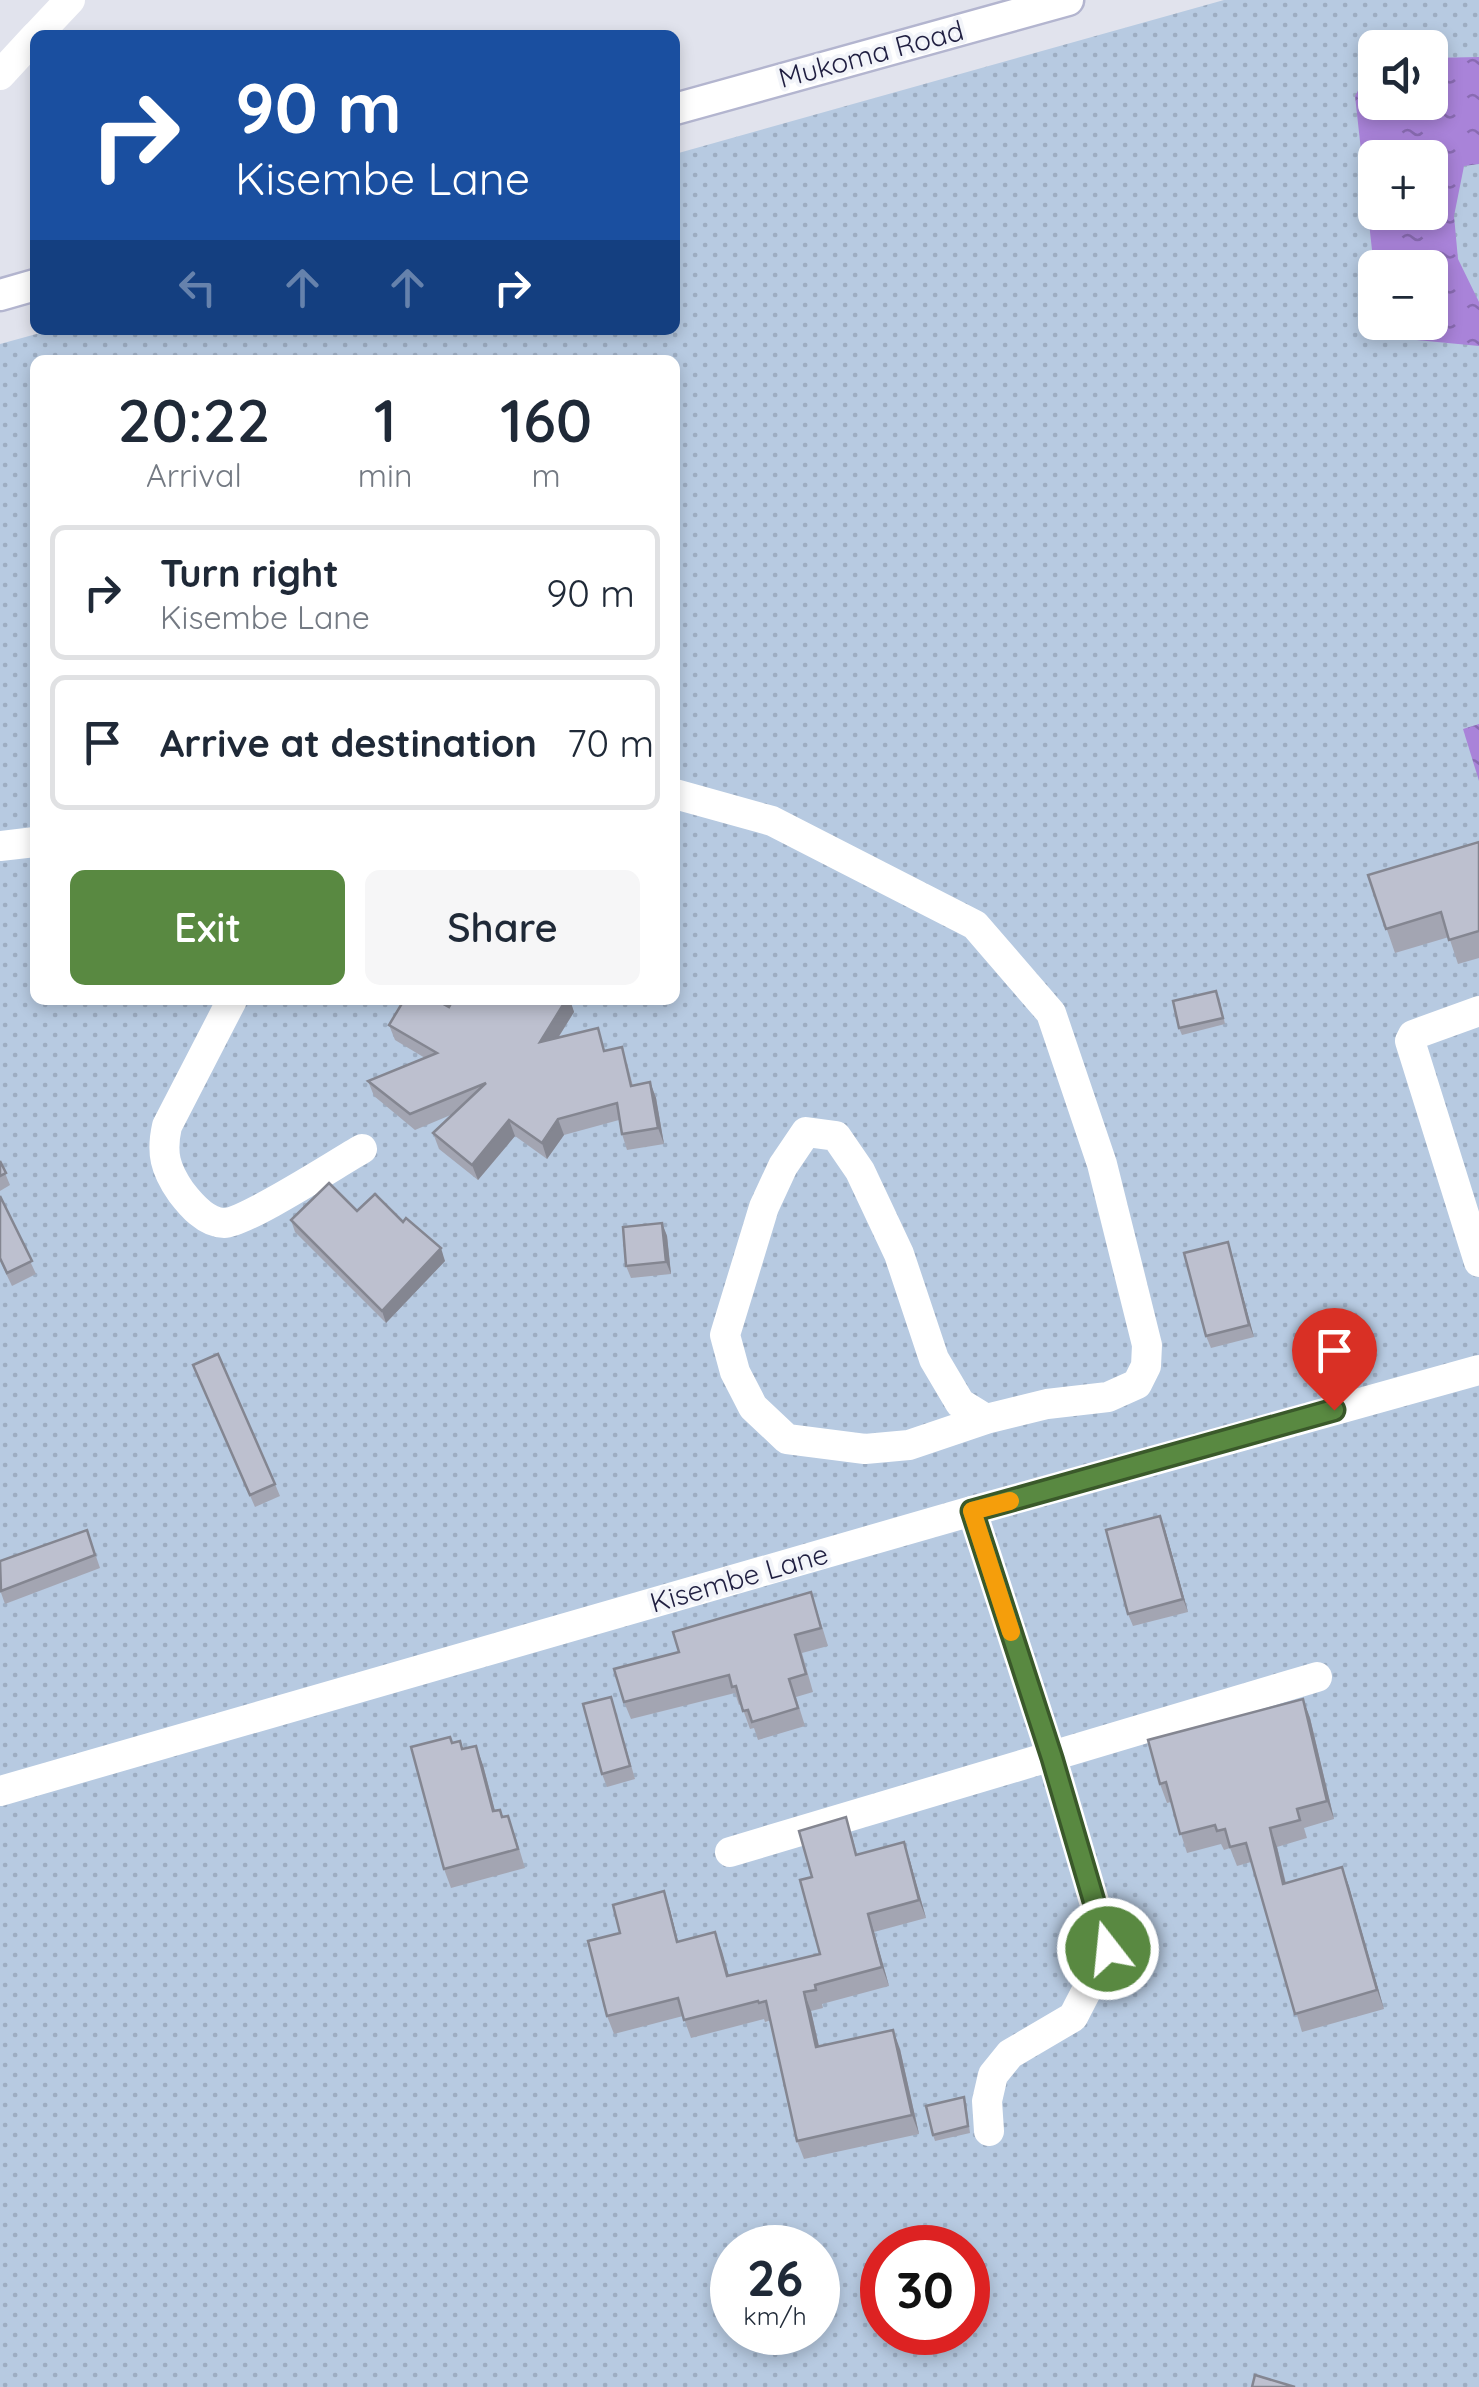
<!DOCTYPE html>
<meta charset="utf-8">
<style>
body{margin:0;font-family:Quicksand,sans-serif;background:#f6f6f7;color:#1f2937;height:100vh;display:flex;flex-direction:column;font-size:38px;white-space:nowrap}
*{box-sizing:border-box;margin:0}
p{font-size:32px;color:#747a83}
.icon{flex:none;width:55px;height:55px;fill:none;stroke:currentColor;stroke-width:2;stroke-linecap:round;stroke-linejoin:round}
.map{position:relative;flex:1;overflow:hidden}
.side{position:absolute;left:30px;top:355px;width:650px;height:650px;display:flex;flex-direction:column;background:#fff;border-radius:15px;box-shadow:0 5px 15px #0003}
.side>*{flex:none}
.banner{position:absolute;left:30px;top:30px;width:650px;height:305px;border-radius:15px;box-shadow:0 5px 15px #0003;background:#1a4fa0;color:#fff;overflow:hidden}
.controls{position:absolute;left:1358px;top:30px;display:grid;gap:20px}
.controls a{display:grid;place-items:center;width:90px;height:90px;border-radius:15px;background:#fff;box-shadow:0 5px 15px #0003;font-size:50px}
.speed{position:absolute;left:710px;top:2225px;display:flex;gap:20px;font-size:50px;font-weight:700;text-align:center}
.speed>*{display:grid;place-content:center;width:130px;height:130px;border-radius:50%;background:#fff;box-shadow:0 5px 15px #0003;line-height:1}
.speed small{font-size:25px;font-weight:400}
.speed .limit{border:15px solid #d22;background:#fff;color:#111}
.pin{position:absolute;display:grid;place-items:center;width:85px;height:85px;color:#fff;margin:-102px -42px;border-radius:50% 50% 50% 0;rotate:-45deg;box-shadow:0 0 10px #0007}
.pin .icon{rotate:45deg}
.me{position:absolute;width:110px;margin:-55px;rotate:344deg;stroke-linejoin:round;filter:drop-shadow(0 0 8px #0008)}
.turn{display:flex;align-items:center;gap:35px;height:210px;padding:0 40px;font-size:45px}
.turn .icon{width:130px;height:130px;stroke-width:2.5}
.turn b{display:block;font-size:70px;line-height:85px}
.lanes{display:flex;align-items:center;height:95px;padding:0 40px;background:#0003;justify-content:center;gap:50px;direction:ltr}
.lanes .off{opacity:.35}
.eta{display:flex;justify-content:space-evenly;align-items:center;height:170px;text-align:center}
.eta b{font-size:60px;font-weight:600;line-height:70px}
.cta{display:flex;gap:20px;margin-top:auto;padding:20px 40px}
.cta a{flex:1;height:115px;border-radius:15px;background:#598941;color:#fff;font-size:40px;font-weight:600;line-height:115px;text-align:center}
.cta a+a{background:#f6f6f7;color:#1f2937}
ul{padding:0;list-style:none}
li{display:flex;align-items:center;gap:30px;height:135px;margin:0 20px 15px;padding:0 20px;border:5px solid #e0e1e3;border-radius:15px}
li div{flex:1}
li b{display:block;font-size:38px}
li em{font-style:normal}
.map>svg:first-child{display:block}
.garden{fill:url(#garden-dots);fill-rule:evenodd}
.water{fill:url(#water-ripples);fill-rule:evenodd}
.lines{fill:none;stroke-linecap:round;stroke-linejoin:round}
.secondary-casing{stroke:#b3b5cf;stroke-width:35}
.street{stroke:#fff;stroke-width:30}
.secondary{stroke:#fff;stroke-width:30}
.wall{fill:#a3a5b2}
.shaded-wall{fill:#848691}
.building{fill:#bdc0cf;stroke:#848691;stroke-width:2.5}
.route-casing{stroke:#3a592a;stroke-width:25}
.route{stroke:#598941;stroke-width:18}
.slow{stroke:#f59e0b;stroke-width:18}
.labels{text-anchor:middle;stroke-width:8;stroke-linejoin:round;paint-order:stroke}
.street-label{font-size:28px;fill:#201f41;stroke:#f2f4f9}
</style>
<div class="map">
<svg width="1479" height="2387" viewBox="0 0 1479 2387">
<defs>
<pattern id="garden-dots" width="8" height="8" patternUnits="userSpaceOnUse" patternTransform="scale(2.5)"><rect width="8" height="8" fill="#b7cae1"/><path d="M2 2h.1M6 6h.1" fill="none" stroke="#9dadc2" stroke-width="1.8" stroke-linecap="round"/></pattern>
<pattern id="water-ripples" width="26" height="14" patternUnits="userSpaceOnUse" patternTransform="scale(2.5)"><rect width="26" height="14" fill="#a983d9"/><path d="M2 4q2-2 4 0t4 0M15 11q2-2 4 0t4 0" fill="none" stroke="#896bb2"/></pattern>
</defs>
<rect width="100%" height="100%" fill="#e1e3ed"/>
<path class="garden" d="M1224,0h255v2387h-1479v-2043l51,-14h624v-176zM1375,48h55v54h-55zM1375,158h55v54h-55zM1375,268h55v54h-55zM35,360h640v640h-640zM732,2248h86v84h-86zM882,2248h86v84h-86z"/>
<g class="water">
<path d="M1479,57v107l-15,2 -10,50 4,43 21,43v44l-73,-7 -8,-16 32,-1v-54h-55v9l-20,-181 20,-36v42h55v-44zM1375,158h55v54h-55z"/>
<path d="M1479,724v57l-16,-52z"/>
</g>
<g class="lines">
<g class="secondary-casing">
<g id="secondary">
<path d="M675,109l393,-109"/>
<path d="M0,295l35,-10"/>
</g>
</g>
<g class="street">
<path d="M37,35l33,-35"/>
<path d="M0,75l35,-38"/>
<path d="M675,794l97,27 203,104 76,88 51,151 45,181 -1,21 -9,18 -29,13 -61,7 -61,15 -26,-16 -26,-44 -35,-105 -39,-83 -24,-35 -30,-4 -23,34 -19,41 -39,128 10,37 18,35 34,32 78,10 44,-4 77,-26"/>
<path d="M0,846l35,-4"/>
<path d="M232,1000l-65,126c-6,27 -2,43 14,66 10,13 25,31 43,31 23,-1 113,-60 138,-74"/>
<path d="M1479,1011l-66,24 -3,6 69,221"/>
<path d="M972,1511l80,247 56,191 -35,68 -63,37 -17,21 -6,26 2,30"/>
<path d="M0,1791l972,-280 507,-141"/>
<path d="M730,1852l587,-175"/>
</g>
<use href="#secondary" class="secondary"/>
</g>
<g class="wall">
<path d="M1479,842v116l-21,6 -9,-27 -54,16 -27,-78z"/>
<path d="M1219,997l6,27 -43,11 -3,-7z"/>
<path d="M453,1000h117l4,12 -16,26 47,13 22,12 6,23 17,-4 6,16 8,46 -37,6 -5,-16 -3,-14 -55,15 -17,24 -32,-23 -37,44 -39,-31 -6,-16 20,-19 -38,16 -41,-34 -6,-15 57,-23 -30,-18 -6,-15 60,-18z"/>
<path d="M0,1161l10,24 -10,6z"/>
<path d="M0,1196l36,78 -24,12 -12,-25z"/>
<path d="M357,1211l46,11 42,39 -59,62 -91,-91 -4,-12z"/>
<path d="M662,1223l5,13 4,38 -40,4 -5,-12z"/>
<path d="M1228,1242l26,95 -43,11 -5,-12z"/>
<path d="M193,1365l82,119 5,12 -25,11z"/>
<path d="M1165,1529l23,83 -55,14 -5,-12z"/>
<path d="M87,1530l13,38 -95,36 -5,-14z"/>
<path d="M817,1610l11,36 -26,7 11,39 -17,5 9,29 -47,14 -4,-12 -4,1 -9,-25 -2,1 -4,-12 -104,26 -7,-17 55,-50z"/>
<path d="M1303,1699l7,19 24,101 -30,9 3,10 -30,9 9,36 56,-16 42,142 -82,23 -51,-170 -14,4 -7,-18 -6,2 -3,-6 -34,9 -16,-51 -4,1 -7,-19z"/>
<path d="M615,1709l20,70 -28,8 -5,-13z"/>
<path d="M452,1743l31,22 12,46 8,6 12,18 10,33 -74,20 -7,-19z"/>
<path d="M852,1835l5,20 53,6 16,57 -52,14 15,54 -67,18 1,4 -12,3 8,35 81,3 19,85 -115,25 -7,-18 -26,-121 -6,2 -1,-3 -73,19 -8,-22 -69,18 -7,-18 13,-83 44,-42 6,19 8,32 37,-10 14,44 91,-22 -8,-77z"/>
<path d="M966,2103l4,30 -35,8 -2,-6z"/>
</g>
<g class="shaded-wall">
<path d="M566,1000h4l4,12 -28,45 -6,-15z"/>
<path d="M650,1082l6,16 8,46 -6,-16z"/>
<path d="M558,1119l6,16 -17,24 -5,-16z"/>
<path d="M509,1120l6,16 -37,44 -6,-15z"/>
<path d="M662,1223l5,13 4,38 -5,-12z"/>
<path d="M1228,1242l4,13 22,82 -5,-12z"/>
<path d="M441,1248l4,13 -59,62 -4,-12z"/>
<path d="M1160,1516l5,13 23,83 -5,-13z"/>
<path d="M1303,1699l7,19 24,101 -7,-18z"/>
<path d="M476,1746l7,19 17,65 -7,-19z"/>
<path d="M1270,1828l7,19 13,55 -7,-18z"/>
<path d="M904,1842l6,19 16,57 -7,-18z"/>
<path d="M1342,1867l7,19 35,123 -7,-19z"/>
<path d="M664,1891l6,19 13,51 -6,-19z"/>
<path d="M868,1914l6,18 15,54 -7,-19z"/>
<path d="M715,1932l7,19 12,43 -7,-18z"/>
<path d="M804,1992l7,19 12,54 -7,-18z"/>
<path d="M893,2030l7,19 19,85 -7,-19z"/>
</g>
<g class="building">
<path d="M1479,842v89l-30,9 -8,-28 -55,17 -18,-54z"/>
<path d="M1216,991l7,27 -44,10 -6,-27z"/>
<path d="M404,1000h32l13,7 4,-7h113l-26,42 58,-14 6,23 18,-4 9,39 19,-4 8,46 -36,6 -5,-31 -59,16 -16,24 -33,-23 -37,45 -39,-32 53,-50 -76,31 -42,-33 69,-28 -48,-28z"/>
<path d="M0,1161l6,12 -6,3z"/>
<path d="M329,1183l28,28 18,-17 28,28 3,-4 35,30 -59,63 -91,-91z"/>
<path d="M0,1196l32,65 -25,12 -7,-15z"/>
<path d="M662,1223l4,39 -40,4 -3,-39z"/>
<path d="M1228,1242l21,83 -43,11 -22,-83z"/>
<path d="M218,1354l57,130 -25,11 -57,-130z"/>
<path d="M1160,1516l23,83 -55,15 -22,-84z"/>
<path d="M87,1530l8,25 -94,36 -1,-30z"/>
<path d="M811,1592l10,36 -26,7 11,39 -17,5 9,29 -46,14 -4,-12 -5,1 -7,-25 -4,1 -3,-12 -105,27 -10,-33 65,-17 -6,-20z"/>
<path d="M611,1697l19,69 -28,8 -19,-70z"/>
<path d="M1303,1699l24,102 -30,8 3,11 -30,8 13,56 59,-17 35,123 -82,24 -49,-171 -16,4 -5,-18 -8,2 -2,-6 -35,9 -14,-52 -6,2 -12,-44z"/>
<path d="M450,1737l2,6 8,-2 2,8 14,-3 17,65 7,-1 2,7 6,-1 10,33 -74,20 -33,-122z"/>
<path d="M846,1817l10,38 48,-13 15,58 -51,14 14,53 -67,18 1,5 -12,2 12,55 77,-17 19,85 -115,26 -31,-140 -7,2 -1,-2 -74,19 -6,-22 -71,18 -19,-75 32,-8 -7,-28 51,-14 13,51 38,-10 12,44 93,-22 -20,-74 12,-3 -13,-46z"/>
<path d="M964,2097l4,29 -35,9 -7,-29z"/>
<path d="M1255,2375l40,12h-43z"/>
</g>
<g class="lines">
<g class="route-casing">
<path id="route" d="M1108,1949l-56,-191 -80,-247 362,-101"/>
</g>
<use href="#route" class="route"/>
<path class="slow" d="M1010,1501l-38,10 39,121"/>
</g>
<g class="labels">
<g class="street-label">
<text transform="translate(871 54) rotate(-15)" y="10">Mukoma Road</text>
<text transform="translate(739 1578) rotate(-16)" y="10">Kisembe Lane</text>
</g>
</g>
</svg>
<div class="controls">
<a><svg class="icon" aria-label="sound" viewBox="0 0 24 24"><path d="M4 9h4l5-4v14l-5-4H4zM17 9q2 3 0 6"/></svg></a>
<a>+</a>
<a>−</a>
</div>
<div class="speed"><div>26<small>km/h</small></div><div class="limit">30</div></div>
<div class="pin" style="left:1334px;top:1410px;background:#d93025"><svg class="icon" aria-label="arrive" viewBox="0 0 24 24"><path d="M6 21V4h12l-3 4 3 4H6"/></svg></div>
<svg class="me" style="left:1108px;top:1949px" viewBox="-20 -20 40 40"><circle r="17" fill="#598941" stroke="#fff" stroke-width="3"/><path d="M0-11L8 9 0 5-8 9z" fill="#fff"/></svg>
<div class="banner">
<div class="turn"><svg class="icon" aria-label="right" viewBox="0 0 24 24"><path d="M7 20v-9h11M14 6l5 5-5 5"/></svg><div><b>90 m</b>Kisembe Lane</div></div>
<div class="lanes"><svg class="icon off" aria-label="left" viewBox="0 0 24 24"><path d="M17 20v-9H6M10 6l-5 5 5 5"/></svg><svg class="icon off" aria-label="ahead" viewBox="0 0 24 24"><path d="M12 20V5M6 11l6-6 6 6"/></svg><svg class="icon off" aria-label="ahead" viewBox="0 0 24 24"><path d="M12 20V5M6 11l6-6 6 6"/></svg><svg class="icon" aria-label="right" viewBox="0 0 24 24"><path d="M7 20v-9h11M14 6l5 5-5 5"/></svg></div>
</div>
<section class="side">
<div class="eta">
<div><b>20:22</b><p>Arrival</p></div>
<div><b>1</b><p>min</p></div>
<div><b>160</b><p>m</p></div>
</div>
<ul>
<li><svg class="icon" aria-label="right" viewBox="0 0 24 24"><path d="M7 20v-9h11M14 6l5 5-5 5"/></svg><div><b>Turn right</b><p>Kisembe Lane</p></div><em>90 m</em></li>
<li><svg class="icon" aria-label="arrive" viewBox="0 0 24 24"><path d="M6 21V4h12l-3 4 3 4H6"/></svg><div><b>Arrive at destination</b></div><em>70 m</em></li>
</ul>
<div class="cta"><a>Exit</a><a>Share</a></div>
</section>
</div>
